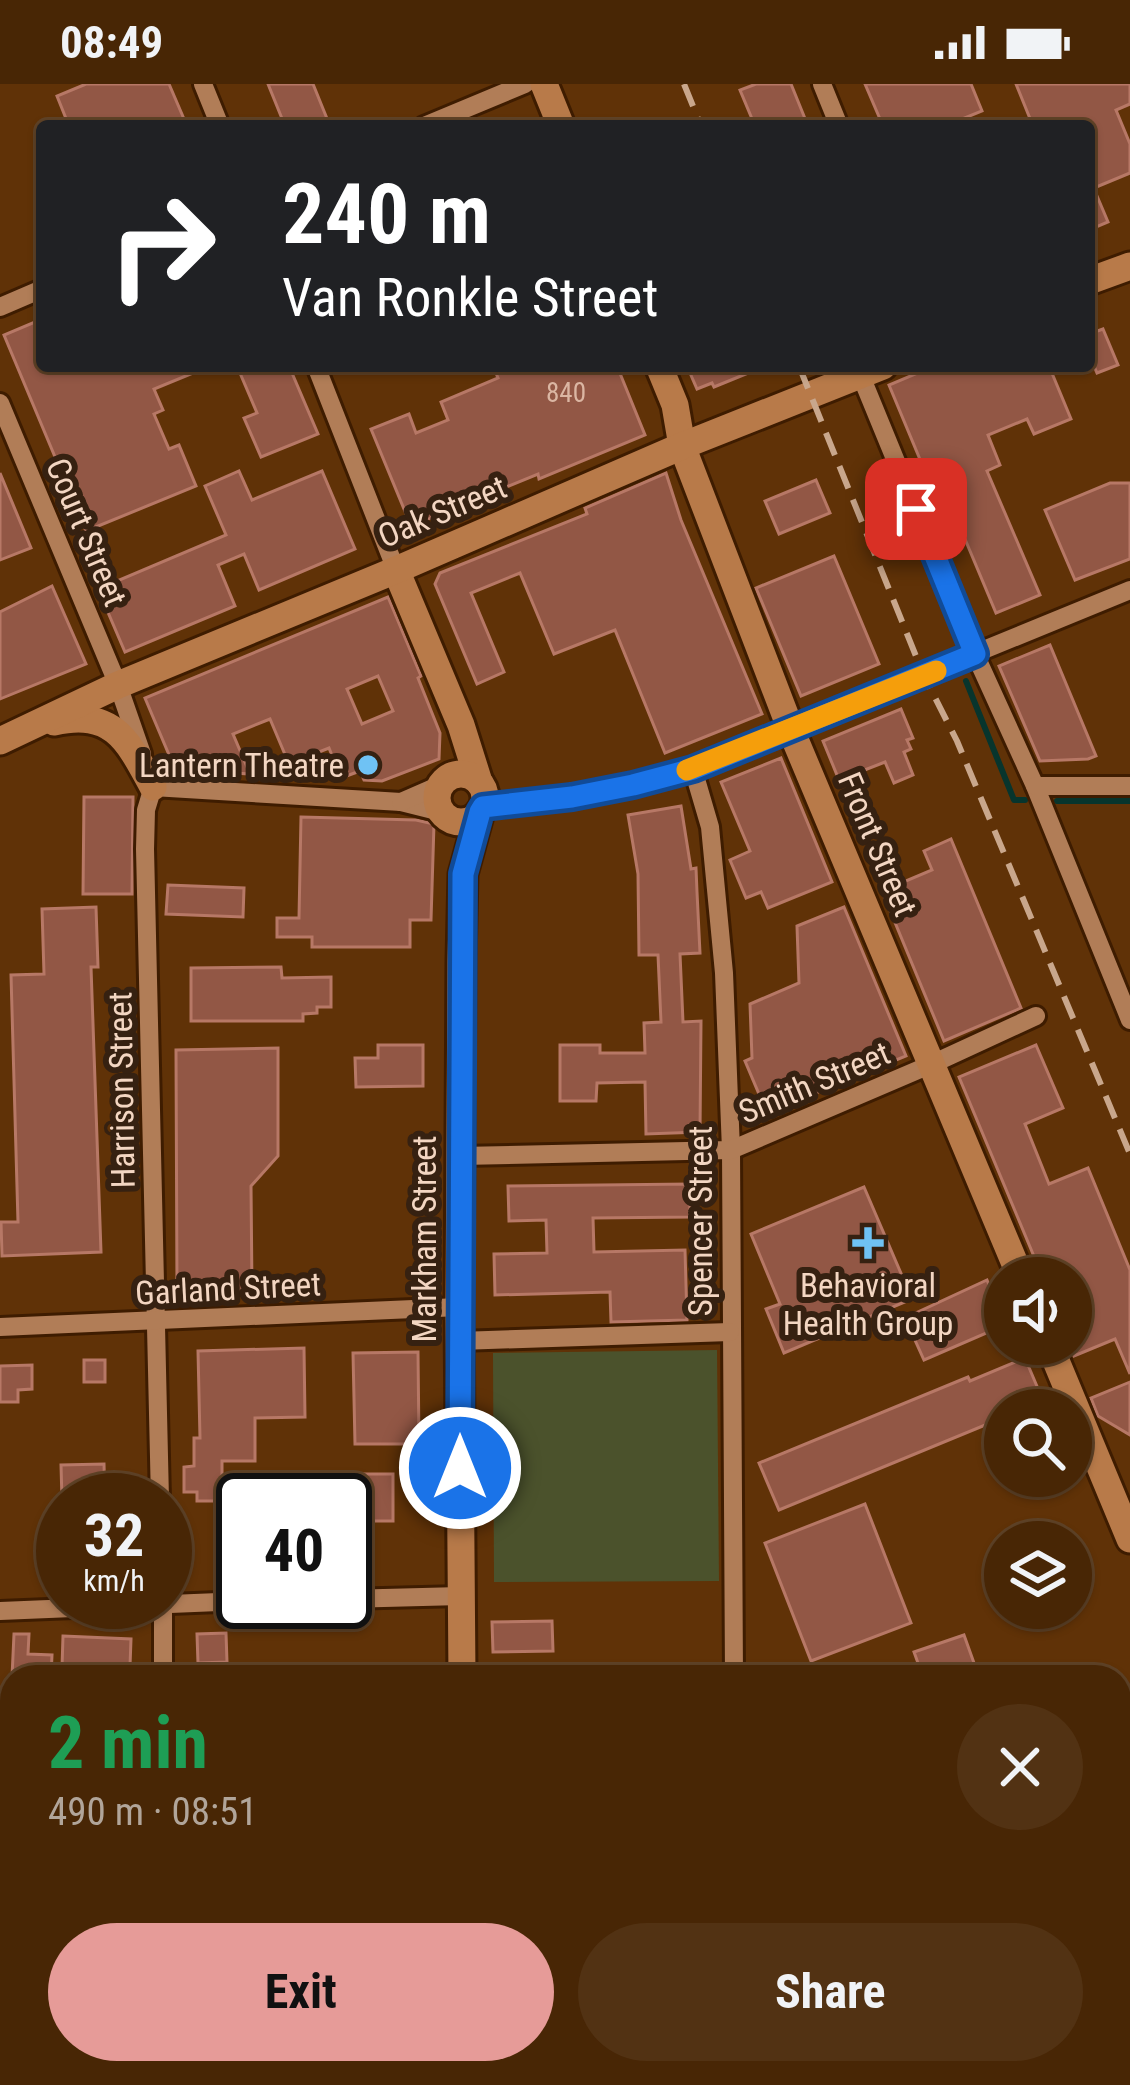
<!DOCTYPE html>
<meta charset="utf-8">
<style>
body{margin:0;font-family:"Roboto Condensed",sans-serif;background:#523213;color:#f1f3f6;height:100vh;display:flex;flex-direction:column;font-size:45px;white-space:nowrap}
*{box-sizing:border-box;margin:0}
p{font-size:39px;color:#b1a59a}
.icon{flex:none;width:66px;height:66px;fill:none;stroke:currentColor;stroke-width:2;stroke-linecap:round;stroke-linejoin:round}
.map{position:relative;flex:1;overflow:hidden}
.side{position:absolute;left:0px;top:1581px;width:1131px;height:420px;display:flex;flex-direction:column;background:#482605;border-radius:36px 36px 0 0;box-shadow:0 3px 9px #0004,0 0 0 3px #604327}
.side>*{flex:none}
.banner{position:absolute;left:36px;top:36px;width:1059px;height:252px;border-radius:12px;box-shadow:0 3px 9px #0004,0 0 0 3px #604327;background:#202124;color:#fff;overflow:hidden}
.fabs{position:absolute;left:984px;top:1173px;display:grid;gap:24px}
.fabs a{display:grid;place-items:center;width:108px;height:108px;border-radius:50%;background:#482605;box-shadow:0 3px 9px #0004,0 0 0 3px #604327;font-size:60px}
.speed{position:absolute;left:36px;top:1389px;display:flex;gap:24px;font-size:60px;font-weight:700;text-align:center}
.speed>*{display:grid;place-content:center;width:156px;height:156px;border-radius:50%;background:#482605;box-shadow:0 3px 9px #0004,0 0 0 3px #604327;line-height:1}
.speed small{font-size:30px;font-weight:400}
.speed .limit{border:6px solid #111;border-radius:18px;background:#fff;color:#111}
.pin{position:absolute;display:grid;place-items:center;width:102px;height:102px;color:#fff;margin:-51px;border-radius:24px;box-shadow:0 6px 18px #0006}
.me{position:absolute;width:132px;margin:-66px;rotate:0deg;stroke-linejoin:round;filter:drop-shadow(0 0 9px #0008)}
.turn{display:flex;align-items:center;gap:42px;height:252px;padding:0 48px;font-size:54px}
.turn .icon{width:156px;height:156px;stroke-width:2.5}
.turn b{display:block;font-size:84px;line-height:102px}
.round{display:grid;place-items:center;flex:none;width:126px;height:126px;border-radius:63px;background:#523213}
.headline{display:flex;align-items:center;justify-content:space-between;height:204px;padding:0 48px}
h1{font-size:72px;font-weight:700;line-height:90px;color:#1e9e55}
.action{display:flex;gap:24px;margin-top:auto;padding:24px 48px}
.action a{flex:1;height:138px;border-radius:72px;background:#e69b98;color:#111;font-size:48px;font-weight:700;line-height:138px;text-align:center}
.action a+a{background:#523213;color:#f1f3f6}
.status{display:flex;justify-content:space-between;align-items:center;height:84px;padding:0 60px;background:#482605;direction:ltr}
.status svg{height:33px;fill:currentColor}
.map>svg:first-child{display:block}
.green{fill:#4b522c}
.lines{fill:none;stroke-linecap:round;stroke-linejoin:round}
.stream{stroke:#07352d;stroke-width:6}
.building{fill:#925745;stroke:#b77866;stroke-width:3;fill-rule:evenodd}
.street-casing{stroke:#3e1c00;stroke-width:24}
.secondary-casing{stroke:#3e1c00;stroke-width:33}
.street{stroke:#b17d57;stroke-width:18}
.secondary{stroke:#b87a49;stroke-width:27}
.rail{stroke:#c9a78c;stroke-width:6;stroke-dasharray:24 12;stroke-linecap:butt}
.route-casing{stroke:#114b97;stroke-width:30}
.route{stroke:#1a73e8;stroke-width:21}
.slow{stroke:#f59e0b;stroke-width:21}
.poi-dot{fill:#6fc2f4;stroke:#362111;stroke-width:4.5}
.labels{text-anchor:middle;stroke-width:12;stroke-linejoin:round;paint-order:stroke}
.number-label{font-size:27px;fill:#dbb6a3}
.street-label{font-size:33px;fill:#f3d6c2;stroke:#362111}
.poi-label{font-size:33px;fill:#f3d6c2;stroke:#362111;text-anchor:end}
</style>
<div class="status"><b>08:49</b><svg viewBox="0 0 49 12"><path d="M0 12V9h3v3zM5 12V6h3v6zM10 12V3h3v9zM15 12V0h3v12zM26 1h20v11H26zM47 4h2v5h-2z"/></svg></div>
<div class="map">
<svg width="1130" height="2001" viewBox="0 0 1130 2001">
<rect width="100%" height="100%" fill="#603207"/>
<path class="green" d="M717,1266l2,231 -225,1 -1,-229z"/>
<g class="lines">
<g class="stream">
<path d="M966,597l48,119h11"/>
<path d="M1057,717h73"/>
</g>
</g>
<g class="building">
<path d="M86,0h83l18,42h-118l-12,-30z"/>
<path d="M268,0h45l17,42h-45z"/>
<path d="M756,0h35l17,42h-53l-15,-36z"/>
<path d="M865,0h106l11,27 -37,15h-62z"/>
<path d="M1016,0h114v20l-14,6 14,34v29l-36,15 -5,-13v-49h-56z"/>
<path d="M1089,93l19,45 -19,8z"/>
<path d="M42,235v47h168l-56,23 9,21 -9,4 15,35 10,-4 17,41 -110,45 -82,-196z"/>
<path d="M1103,245l15,36 -21,8 -8,-19v-20z"/>
<path d="M237,282h52l29,68 -57,23 -17,-39 13,-5z"/>
<path d="M493,282h124l28,69 -106,44 -1,-5 -127,52 -40,-97 38,-15 7,19 32,-13 -7,-18 57,-24z"/>
<path d="M687,282h76v1l-49,20 -2,-4 -15,6z"/>
<path d="M934,282h115l22,53 -37,15 -7,-15 -39,16 12,30 -13,6 53,124 -44,18 -52,-124 -10,4 -45,-108z"/>
<path d="M239,387l13,29 70,-29 33,78 -96,41 -15,-36 -26,11 17,41 -110,46 -27,-63 128,-54 -21,-49z"/>
<path d="M0,389l31,75 -31,12z"/>
<path d="M666,389l15,47 81,194 -97,39 -50,-123 -61,24 -34,-81 -49,20 33,79 -27,12 -42,-100 5,-11 147,-59 -2,-6z"/>
<path d="M816,396l14,33 -51,21 -14,-33z"/>
<path d="M1110,399h20v76l-55,21 -30,-70z"/>
<path d="M834,472l45,108 -78,32 -45,-108z"/>
<path d="M52,502l34,78 -86,35v-87z"/>
<path d="M388,513l33,79 -3,2 22,55 -1,26 -57,22 -18,-1 -4,-9 -19,7 -12,-30 -40,16 -19,-45 -37,15 17,40 -75,-5 -30,-71zM378,592l15,35 -31,13 -15,-35z"/>
<path d="M1050,561l46,111 -8,3 -48,2 -41,-95z"/>
<path d="M901,625l12,29 -6,2 4,9 -7,3 9,23 -19,8 -9,-21 -46,18 -16,-39z"/>
<path d="M781,674l51,124 -64,26 -7,-16 -15,6 -16,-38 20,-9 -29,-69z"/>
<path d="M84,713h49l-1,97h-49z"/>
<path d="M681,722l10,63 5,-1 1,24 3,61 -20,1 3,68 18,-1 -1,111 -54,2 -1,-52 -48,1 -1,18h-36v-56h40v8h45l-1,-30 17,-1 -3,-67h-19l-1,-81 -10,-59z"/>
<path d="M301,733l115,3 18,4 -3,96h-21v27h-98v-10h-35v-19h22z"/>
<path d="M951,755l70,169 -77,33 -62,-150 50,-21 -8,-19z"/>
<path d="M168,801l76,3 -1,29 -77,-3z"/>
<path d="M96,823l2,60h-7l10,285 -99,4 -1,-34h17l-7,-247 33,-1 -2,-65z"/>
<path d="M844,823l62,149 -139,57 -22,-52 7,-3 -2,-54 49,-21 -2,-57z"/>
<path d="M281,883l1,11 49,-1v30h-14v6l-14,1v7h-112v-53z"/>
<path d="M378,961h45v41l-67,1 -1,-29h23z"/>
<path d="M1036,961l27,63 -38,16 24,60 39,-16 42,102v104l-15,-35 -41,17 -3,-8v-70h-28l-84,-201z"/>
<path d="M278,964v108l-27,30 1,104h-75l-1,-240z"/>
<path d="M690,1100v33l-97,1 1,34 91,-2 2,70 -76,2 -1,-30 -115,3 -1,-41 53,-1 -1,-33 -37,1 -1,-35z"/>
<path d="M864,1103l48,112 -128,54 -18,-44 14,-5 -29,-70z"/>
<path d="M987,1196l18,45 -81,35 -19,-42z"/>
<path d="M304,1264l1,69 -50,1v43h-33v40h-25v-9h-13v-25l10,-1v-28h6l-2,-87z"/>
<path d="M418,1268l1,92h-64l-2,-91z"/>
<path d="M1025,1274l22,52h-42v49l-15,-36 -211,87 -20,-47 209,-86 2,4z"/>
<rect x="84" y="1276" width="21" height="22"/>
<path d="M32,1281v24l-14,1v12h-18v-36z"/>
<path d="M1130,1298v53l-32,-19 -7,-18z"/>
<path d="M104,1380l1,36h-43l-1,-35z"/>
<path d="M350,1390h43v47h-44z"/>
<path d="M865,1420l46,119 -100,38 -46,-118z"/>
<path d="M552,1537l1,30 -60,1 -1,-30z"/>
<path d="M226,1549l1,29 -29,1 -1,-29z"/>
<path d="M14,1550h15l-1,20 24,1 -1,22h-39z"/>
<path d="M964,1551l15,42h-56l-9,-25z"/>
<path d="M63,1552l68,3 -1,27 -35,-2 -1,5 -32,-2z"/>
</g>
<g class="lines">
<g class="street-casing">
<g id="street">
<path d="M203,0l17,42"/>
<path d="M822,0l17,42"/>
<path d="M424,42l101,-42"/>
<path d="M0,223l42,-18"/>
<path d="M316,282l80,204"/>
<path d="M861,292l114,278 60,132 95,234"/>
<path d="M0,319l118,282 24,69"/>
<path d="M693,685l17,58 14,146 7,177 3,527"/>
<path d="M150,696l3,7 -7,23 -1,39 15,651"/>
<path d="M1035,702h95"/>
<path d="M153,703l248,15 40,10"/>
<path d="M401,718l39,-17"/>
<path d="M483,723l88,-10 62,-12 60,-16 437,-179"/>
<path d="M460,1072l271,-6 201,-86 104,-48"/>
<path d="M0,1243l459,-20"/>
<path d="M459,1257l271,-9"/>
<path d="M345,1515l116,-3"/>
<path d="M163,1518v75"/>
<path d="M0,1527l243,-10"/>
<path d="M1119,1798l11,-1"/>
<path d="M0,1803h12"/>
<path d="M158,2001l1,-12"/>
<path d="M733,2001l1,-12"/>
</g>
</g>
<g class="secondary-casing">
<g id="secondary">
<path d="M544,0l17,42"/>
<path d="M1089,197l41,-15"/>
<path d="M659,282l16,39 7,41 109,284 230,548"/>
<path d="M396,486l65,155 18,57"/>
<path d="M54,638c60,-13 74,19 99,65"/>
<path d="M0,657l118,-56 278,-115 286,-124 201,-80"/>
<circle cx="461" cy="714" r="24"/>
<path d="M1049,1260l81,195"/>
<path d="M462,1593l-3,-370 2,-346 2,-87 17,-62"/>
<path d="M460,2001v-12"/>
</g>
</g>
<use href="#street" class="street"/>
<use href="#secondary" class="secondary"/>
<g class="rail">
<path d="M684,0l17,42"/>
<path d="M799,282l125,310 33,65 173,413"/>
</g>
</g>
<g class="lines">
<g class="route-casing">
<path id="route" d="M460,1384l3,-594 17,-62 3,-5 89,-10 61,-12 60,-16 282,-115 -59,-145"/>
</g>
<use href="#route" class="route"/>
<path class="slow" d="M687,686l249,-99"/>
</g>
<g class="poi-dot">
<circle cx="368" cy="681" r="12"/>
<path d="M862 1141h12v12h12v12h-12v12h-12v-12h-12v-12h12z"/>
</g>
<g class="labels">
<g class="number-label">
<text x="566" y="318">840</text>
</g>
<g class="street-label">
<text transform="translate(442 427) rotate(-23)" y="12">Oak Street</text>
<text transform="translate(87 448) rotate(67)" y="12">Court Street</text>
<text transform="translate(878 760) rotate(67)" y="12">Front Street</text>
<text transform="translate(814 998) rotate(-23)" y="12">Smith Street</text>
<text transform="translate(121 1006) rotate(-91)" y="12">Harrison Street</text>
<text transform="translate(700 1137) rotate(-90)" y="12">Spencer Street</text>
<text transform="translate(424 1155) rotate(-90)" y="12">Markham Street</text>
<text transform="translate(228 1204) rotate(-3)" y="12">Garland Street</text>
</g>
<g class="poi-label">
<text x="344" y="693">Lantern Theatre</text>
<text x="868" y="1213" text-anchor="middle">Behavioral<tspan x="868" dy="38">Health Group</tspan></text>
</g>
</g>
</svg>
<div class="fabs">
<a><svg class="icon" aria-label="sound" viewBox="0 0 24 24"><path d="M4 9h4l5-4v14l-5-4H4zM17 9q2 3 0 6"/></svg></a>
<a><svg class="icon" aria-label="search" viewBox="0 0 24 24"><circle cx="10" cy="10" r="6"/><path d="M15 15l6 6"/></svg></a>
<a><svg class="icon" aria-label="layers" viewBox="0 0 24 24"><path d="M12 4l9 5-9 5-9-5zM3 14l9 5 9-5"/></svg></a>
</div>
<div class="speed"><div>32<small>km/h</small></div><div class="limit">40</div></div>
<div class="pin" style="left:916px;top:425px;background:#d93025"><svg class="icon" aria-label="arrive" viewBox="0 0 24 24"><path d="M6 21V4h12l-3 4 3 4H6"/></svg></div>
<svg class="me" style="left:460px;top:1384px" viewBox="-20 -20 40 40"><circle r="17" fill="#1a73e8" stroke="#fff" stroke-width="3"/><path d="M0-11L8 9 0 5-8 9z" fill="#fff"/></svg>
<div class="banner">
<div class="turn"><svg class="icon" aria-label="right" viewBox="0 0 24 24"><path d="M7 20v-9h11M14 6l5 5-5 5"/></svg><div><b>240 m</b>Van Ronkle Street</div></div>
</div>
<section class="side">
<div class="headline"><div><h1>2 min</h1><p>490 m · 08:51</p></div><a class="round"><svg class="icon" aria-label="close" viewBox="0 0 24 24"><path d="M6 6l12 12M18 6L6 18"/></svg></a></div>
<div class="action"><a>Exit</a><a>Share</a></div>
</section>
</div>
